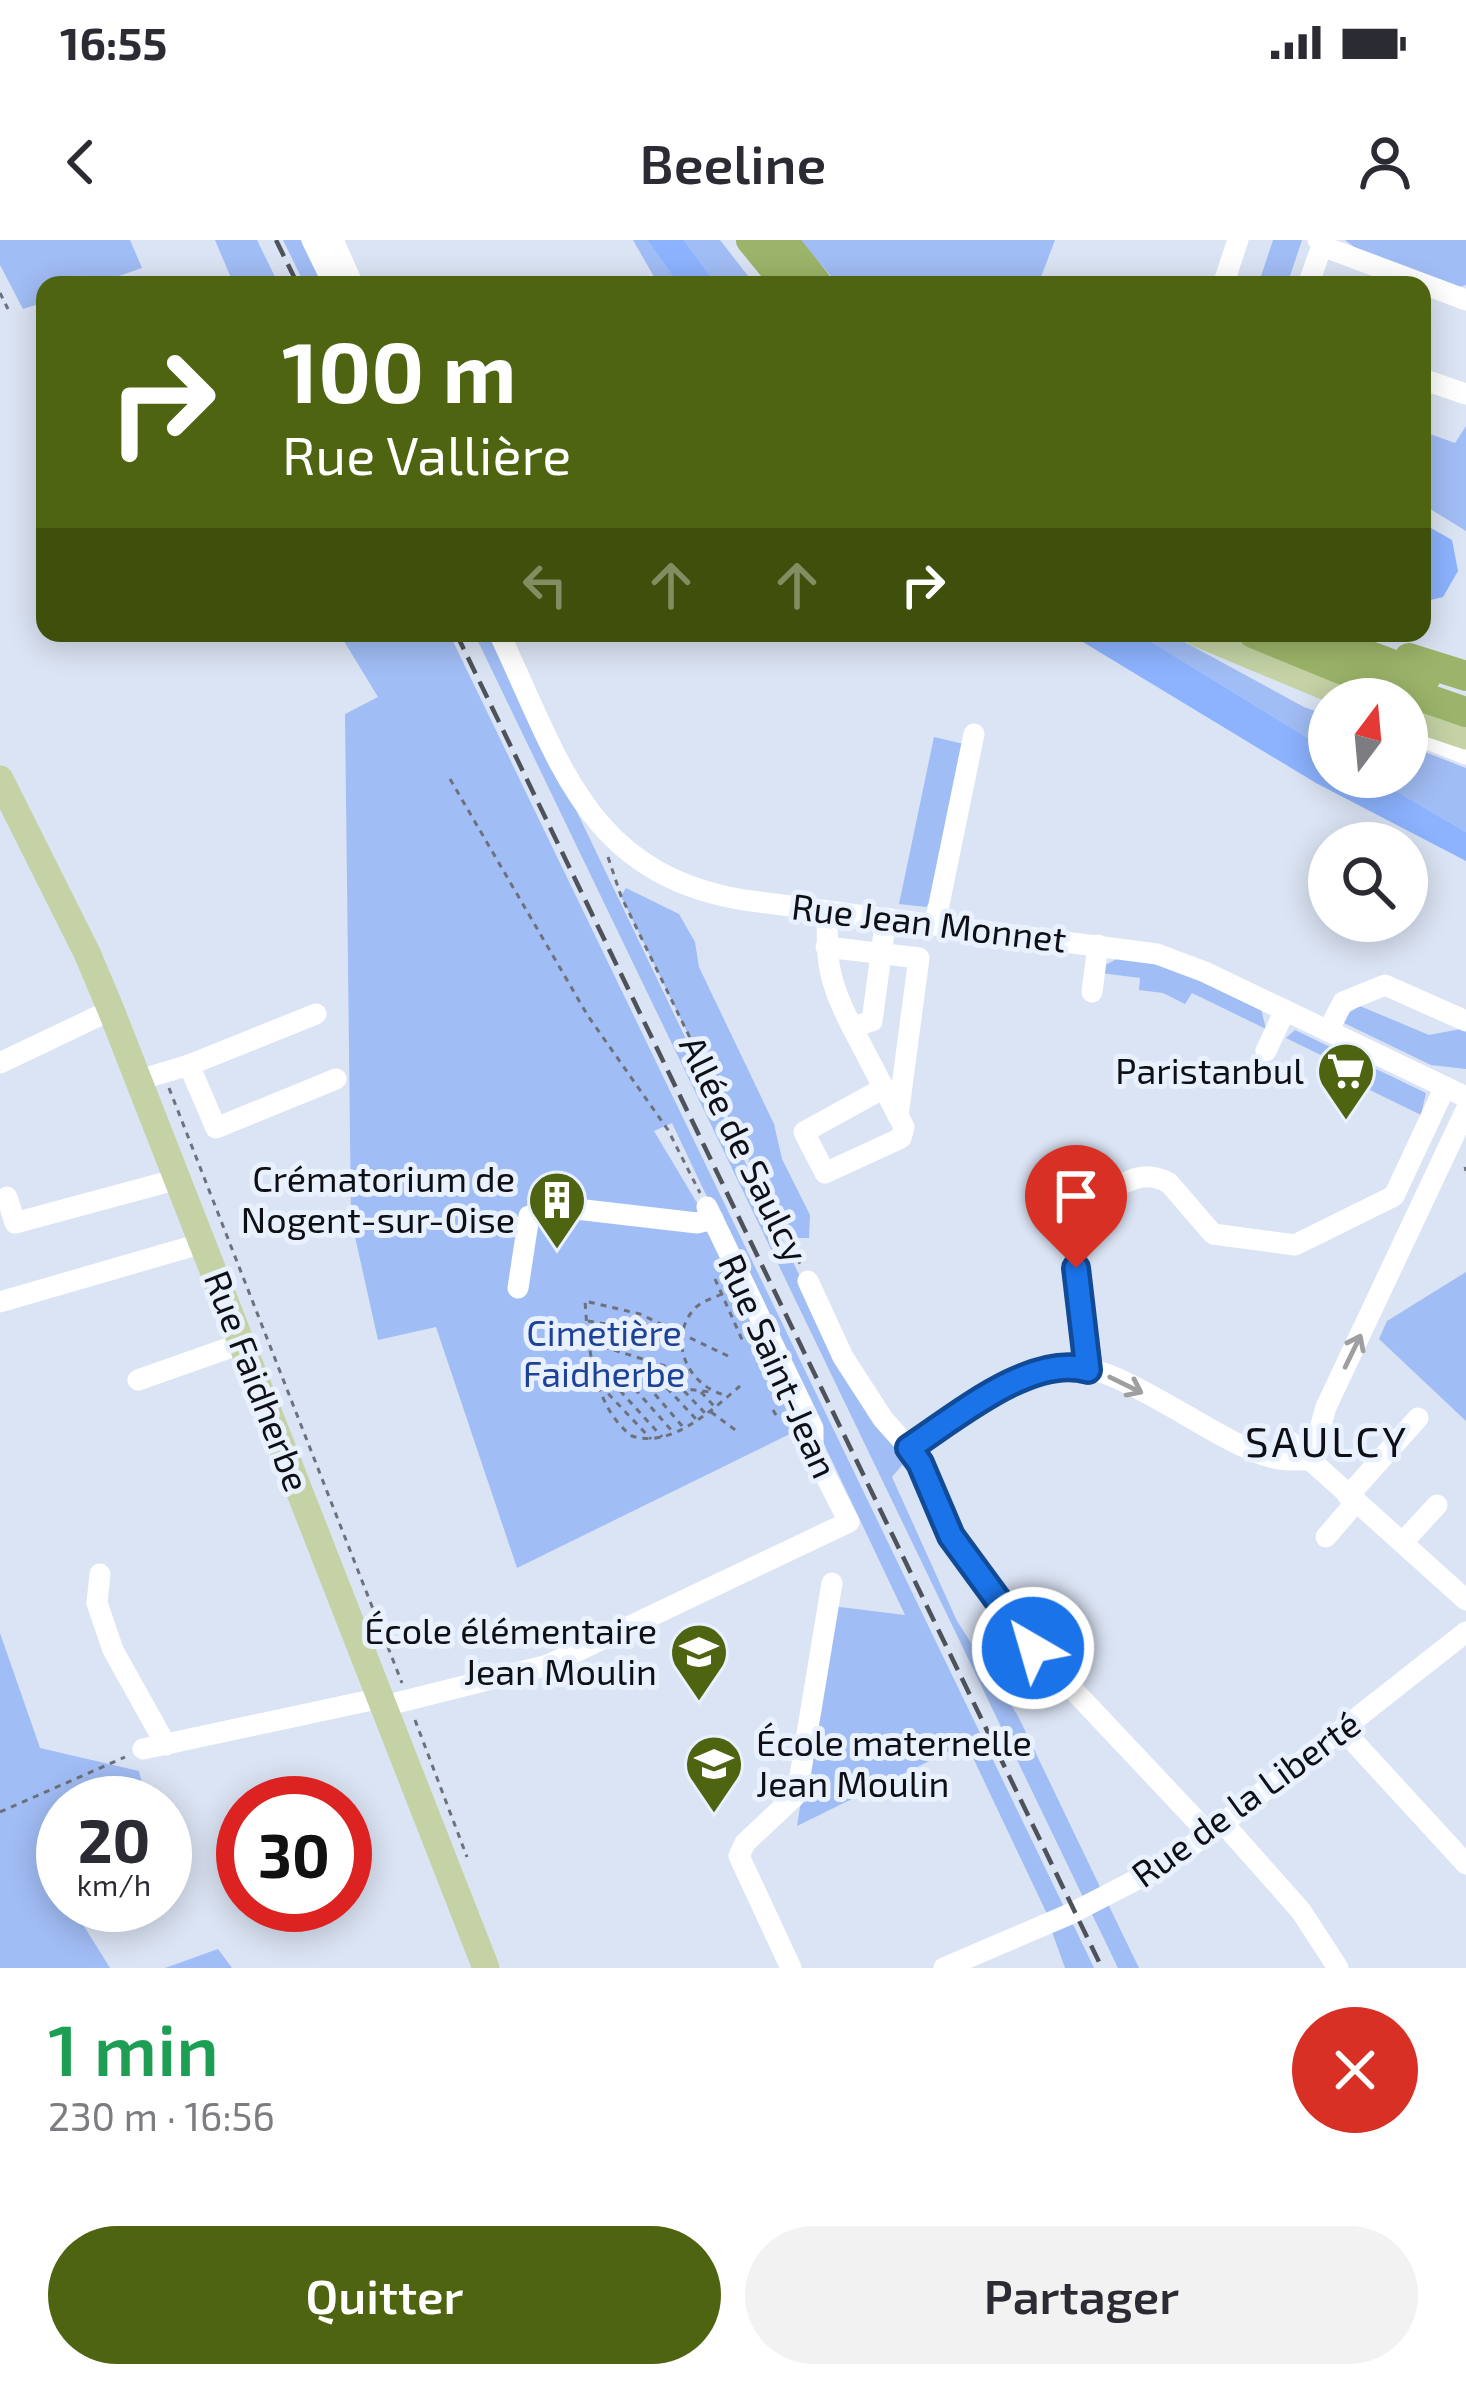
<!DOCTYPE html>
<html lang="fr">
<meta charset="utf-8">
<style>
body{margin:0;font-family:"Exo 2",sans-serif;background:#f2f2f3;color:#2b2b33;height:100vh;display:flex;flex-direction:column;font-size:45px;white-space:nowrap}
*{box-sizing:border-box;margin:0}
p{font-size:39px;color:#7c7c81}
.icon{flex:none;width:66px;height:66px;fill:none;stroke:currentColor;stroke-width:2;stroke-linecap:round;stroke-linejoin:round}
.map{position:relative;height:1728px;overflow:hidden}
.drawer{display:flex;flex-direction:column;background:#fff;flex:1}
.drawer>*{flex:none}
.banner{position:absolute;left:36px;top:36px;width:1395px;height:366px;border-radius:24px;box-shadow:0 6px 30px #0003;background:#4f6410;color:#fff;overflow:hidden}
.needle{width:78px;rotate:16deg}
.tools{position:absolute;left:1308px;top:438px;display:grid;gap:24px}
.tools a{display:grid;place-items:center;width:120px;height:120px;border-radius:50%;background:#fff;box-shadow:0 6px 30px #0003;font-size:60px}
.speed{position:absolute;left:36px;top:1536px;display:flex;gap:24px;font-size:60px;font-weight:700;text-align:center}
.speed>*{display:grid;place-content:center;width:156px;height:156px;border-radius:50%;background:#fff;box-shadow:0 6px 30px #0003;line-height:1}
.speed small{font-size:30px;font-weight:400}
.speed .limit{border:18px solid #d22;background:#fff;color:#111}
.pin{position:absolute;display:grid;place-items:center;width:102px;height:102px;color:#fff;margin:-123px -51px;border-radius:50% 50% 50% 0;rotate:-45deg;box-shadow:0 0 12px #0007}
.pin .icon{rotate:45deg}
.me{position:absolute;width:132px;margin:-66px;rotate:322deg;stroke-linejoin:round;filter:drop-shadow(0 0 9px #0008)}
.turn{display:flex;align-items:center;gap:42px;height:252px;padding:0 48px;font-size:54px}
.turn .icon{width:156px;height:156px;stroke-width:2.5}
.turn b{display:block;font-size:84px;line-height:102px}
.lanes{display:flex;align-items:center;height:114px;padding:0 48px;background:#0003;justify-content:center;gap:60px;direction:ltr}
.lanes .off{opacity:.35}
.round{display:grid;place-items:center;flex:none;width:126px;height:126px;border-radius:63px;background:#f2f2f3}
.headline{display:flex;align-items:center;justify-content:space-between;height:204px;padding:0 48px}
h1{font-size:72px;font-weight:600;line-height:90px;color:#1e9e55}
.primary-button{display:flex;gap:24px;margin-top:auto;padding:24px 48px}
.primary-button a{flex:1;height:138px;border-radius:72px;background:#4f6410;color:#fff;font-size:48px;font-weight:600;line-height:138px;text-align:center}
.primary-button a+a{background:#f2f2f3;color:#2b2b33}
.status{display:flex;justify-content:space-between;align-items:center;height:84px;padding:0 60px;background:#fff;direction:ltr}
.status svg{height:33px;fill:currentColor}
header{display:flex;justify-content:space-between;align-items:center;height:156px;padding:0 48px;background:#fff;font-size:54px;font-weight:600}
.map>svg:first-child{display:block}
.green{fill:#a1bdf5}
.water{fill:#8db3ff}
.lines{fill:none;stroke-linecap:round;stroke-linejoin:round}
.path{stroke:#6c717b;stroke-width:3;stroke-dasharray:6 6;stroke-linecap:butt}
.minor{stroke:#fff;stroke-width:21}
.major{stroke:#c4d2a5;stroke-width:27}
.highway{stroke:#9cb469;stroke-width:30}
.rail{stroke:#4e525b;stroke-width:4.5;stroke-dasharray:18 9;stroke-linecap:butt}
.oneway{stroke:#9f9fa2}
.route-casing{stroke:#114b97;stroke-width:30}
.route{stroke:#1a73e8;stroke-width:21}
.labels{text-anchor:middle;stroke-width:10;stroke-linejoin:round;paint-order:stroke}
.street-label{font-size:36px;fill:#0e1016;stroke:#eaf1fe}
.poi-label{font-size:36px;fill:#0e1016;stroke:#eaf1fe;text-anchor:end}
.park-label{font-size:36px;fill:#1d4298;stroke:#eaf1fe}
.quarter-label{font-size:42px;letter-spacing:3px;fill:#0e1016;stroke:#eaf1fe}
</style>
<div class="status"><b>16:55</b><svg viewBox="0 0 49 12"><path d="M0 12V9h3v3zM5 12V6h3v6zM10 12V3h3v9zM15 12V0h3v12zM26 1h20v11H26zM47 4h2v5h-2z"/></svg></div>
<header><svg class="icon" aria-label="back" viewBox="0 0 24 24"><path d="M15 5l-7 7 7 7"/></svg>Beeline<svg class="icon" aria-label="person" viewBox="0 0 24 24"><circle cx="12" cy="8" r="4"/><path d="M4 21q1-7 8-7t8 7"/></svg></header>
<div class="map">
<svg width="1466" height="1728" viewBox="0 0 1466 1728">
<rect width="100%" height="100%" fill="#dbe4f4"/>
<g class="green">
<path d="M0,0h130l12,28 -49,17h-48v17l-22,7 -23,-44z"/>
<path d="M215,0h42l22,45h-45z"/>
<path d="M283,0h18l22,45h-18z"/>
<path d="M633,0h14l32,45h-25l3,-3z"/>
<path d="M684,0h36l35,45h-38z"/>
<path d="M799,0h256l-17,45h-199z"/>
<path d="M1273,0h29l-15,45h-29z"/>
<path d="M1345,0h121v45l-10,3 -95,-36z"/>
<path d="M1466,186v105l-44,-27v-73l33,12z"/>
<path d="M339,393h110l616,1276 -17,7 -82,-173 -169,83 35,-220 73,9 -233,-492 -18,8 46,77 104,219 -287,141 -81,-241 -58,13 -27,-121 -6,-505 33,-17z"/>
<path d="M474,393h17l340,708 77,117 -16,19 65,144 61,95 83,173 -17,10z"/>
<path d="M1137,393h31l136,74 25,9v35z"/>
<path d="M934,497l30,7 -34,158 -4,5 -27,-3z"/>
<path d="M1407,505l59,23v64l-94,-55h35z"/>
<path d="M626,648l53,26 16,28 4,25 75,157 8,35 28,56 -1,23h-12l-16,-12 -160,-330z"/>
<path d="M1123,716l38,7 100,46 5,20 -74,-36 -7,11 -22,-11 -24,-3 1,-12 -39,-5 4,-8z"/>
<path d="M1360,766l69,29 37,-7v41l-35,-4 -87,-42 3,-9z"/>
<path d="M1295,790l131,63 -5,22 -84,-41 4,-9 -55,-27z"/>
<path d="M1466,1032v149l-87,-82 8,-18z"/>
<path d="M0,1393l40,115 99,23 8,32h-84v102h47l-28,18 28,45h-110z"/>
<path d="M1108,1664l31,64h-21l-27,-56z"/>
<path d="M1072,1682l22,46h-29l-14,-39z"/>
<path d="M218,1709l14,19h-67z"/>
</g>
<g class="water">
<path d="M647,0h37l33,45h-38z"/>
<path d="M1422,283l30,17 6,31 -15,26 -21,5z"/>
<path d="M1068,393h69l192,118v26h43l94,55v29l-150,-78z"/>
</g>
<g class="lines">
<g class="path">
<path d="M0,53l8,16"/>
<path d="M450,539l138,237 80,114 32,63"/>
<path d="M608,617l13,39 180,370"/>
<path d="M169,848l233,595"/>
<path d="M1465,927l1,4"/>
<path d="M715,1039l29,65"/>
<path d="M722,1054c-9,4 -19,7 -27,14 -29,32 -7,78 30,87"/>
<path d="M588,1081l35,6 59,21"/>
<path d="M591,1103l100,31"/>
<path d="M728,1116l-88,-42 -55,-13c3,45 8,106 47,135 39,13 80,-26 108,-50"/>
<path d="M597,1129l57,16 56,7"/>
<path d="M604,1133l58,64"/>
<path d="M627,1140l45,51"/>
<path d="M600,1145l51,54"/>
<path d="M647,1145l36,42"/>
<path d="M667,1148l29,31"/>
<path d="M684,1151l22,23"/>
<path d="M701,1152l14,15"/>
<path d="M773,1170l3,5"/>
<path d="M711,1172l27,20"/>
<path d="M415,1480l52,137"/>
<path d="M0,1572l125,-55"/>
</g>
<g class="minor">
<path d="M312,0l22,45"/>
<path d="M333,0l20,45"/>
<path d="M1325,0l-3,6 144,54"/>
<path d="M1223,45l15,-45"/>
<path d="M1308,45l14,-39 -4,-6"/>
<path d="M1422,139l44,15"/>
<path d="M499,393c61,128 87,241 245,267l413,54 48,18 261,125"/>
<path d="M1407,491l59,23"/>
<path d="M828,671c-3,49 1,72 24,116l20,-6 14,-103"/>
<path d="M935,684l39,-190"/>
<path d="M826,707l93,11 -21,158"/>
<path d="M1092,752l6,-47"/>
<path d="M852,787l52,100 -3,11 -76,35 -21,-41 80,-44"/>
<path d="M1328,791l15,-29 42,-17 81,36"/>
<path d="M1266,811l19,-41"/>
<path d="M0,823l111,-53"/>
<path d="M189,825l27,63 120,-49"/>
<path d="M139,840l50,-15 127,-51"/>
<path d="M1113,948c21,-10 34,-17 56,-5l44,51 82,11 99,-49 51,-109"/>
<path d="M7,957l8,26 163,-44"/>
<path d="M1076,1028l12,101"/>
<path d="M808,1041l35,76 40,62 33,37 35,80 64,92 194,206"/>
<path d="M518,1048l11,-72 30,-9 138,16 16,-4"/>
<path d="M0,1062l203,-59"/>
<path d="M138,1140l105,-37"/>
<path d="M1288,1200l178,160"/>
<path d="M909,1207c44,-27 93,-70 145,-81 59,-12 160,78 220,92 12,3 25,2 37,2"/>
<path d="M1311,1220l15,-53 140,-297"/>
<path d="M1348,1256l70,-78"/>
<path d="M1326,1297l30,-35"/>
<path d="M1404,1301l33,-36"/>
<path d="M100,1334l-3,29 16,47 53,95"/>
<path d="M384,1466l164,-41 301,-143 -36,-71v-23l-106,-221"/>
<path d="M1343,1490l123,134"/>
<path d="M143,1509l238,-51"/>
<path d="M1223,1583l78,88 37,57"/>
<path d="M791,1728l-52,-112 6,-13 50,-47 3,-8 34,-205"/>
<path d="M944,1728l126,-54 93,-48 60,-43 243,-191"/>
</g>
<g class="major">
<path d="M1197,393l158,66"/>
<path d="M1407,476l59,20"/>
<path d="M0,539l87,174 24,57 375,958"/>
</g>
<g class="highway">
<path d="M751,0l37,45"/>
<path d="M782,0l36,45"/>
<path d="M1253,393l88,36 125,43"/>
<path d="M1309,393l117,44"/>
<path d="M1409,418l57,18"/>
</g>
<g class="rail">
<path d="M276,0l22,45"/>
<path d="M456,393l646,1335"/>
</g>
</g>
<defs><path id="oneway-shaft" d="M-6 0H5M1.5-3L5.5 0L1.5 3" fill="none" stroke-width="1.6" stroke-linecap="round" stroke-linejoin="round" transform="scale(3)"/></defs>
<g class="oneway">
<use href="#oneway-shaft" transform="translate(1353 1111) rotate(-64)"/>
<use href="#oneway-shaft" transform="translate(1126 1145) rotate(26)"/>
</g>
<g class="lines">
<g class="route-casing">
<path id="route" d="M1033,1408l-82,-112 -31,-73 -11,-15c46,-30 123,-95 179,-78l-12,-102"/>
</g>
<use href="#route" class="route"/>
</g>
<defs>
<g id="supermarket-pin" transform="scale(3)"><path d="M0 17L-7.5 6A9.5 9.5 0 1 1 7.5 6Z" fill="#4f6410" stroke="#eaf1fe"/><path d="M-6-5.5h2.5l.6 2H6L4.5 2H-2.5L-4.4-4H-6ZM-1.5 3.2a1.3 1.3 0 1 0 .1 0ZM3 3.2a1.3 1.3 0 1 0 .1 0Z" fill="#fff"/></g>
<g id="building-pin" transform="scale(3)"><path d="M0 17L-7.5 6A9.5 9.5 0 1 1 7.5 6Z" fill="#4f6410" stroke="#eaf1fe"/><path d="M-4-6H4V6H1V3H-1V6H-4ZM-2.5-4.3h1.7v1.8h-1.7ZM.8-4.3h1.7v1.8H.8ZM-2.5-1h1.7V.8h-1.7ZM.8-1h1.7V.8H.8Z" fill="#fff"/></g>
<g id="school-pin" transform="scale(3)"><path d="M0 17L-7.5 6A9.5 9.5 0 1 1 7.5 6Z" fill="#4f6410" stroke="#eaf1fe"/><path d="M0-5L7-2L0 1L-7-2ZM-4 1L0 2.5L4 1V4Q0 6-4 4Z" fill="#fff"/></g>
</defs>
<g fill-rule="evenodd">
<use href="#supermarket-pin" x="1346" y="831"/>
<use href="#building-pin" x="557" y="960"/>
<use href="#school-pin" x="699" y="1412"/>
<use href="#school-pin" x="714" y="1524"/>
</g>
<g class="labels">
<g class="street-label">
<text transform="translate(929 683) rotate(7)" y="13">Rue Jean Monnet</text>
<text transform="translate(744 909) rotate(64)" y="13">Allée de Saulcy</text>
<text transform="translate(778 1126) rotate(66)" y="13">Rue Saint-Jean</text>
<text transform="translate(257 1141) rotate(69)" y="13">Rue Faidherbe</text>
<text transform="translate(1246 1559) rotate(-36)" y="13">Rue de la Liberté</text>
</g>
<g class="poi-label">
<text x="1304" y="844">Paristanbul</text>
<text x="515" y="952">Crématorium de<tspan x="515" dy="41">Nogent-sur-Oise</tspan></text>
<text x="657" y="1404">École élémentaire<tspan x="657" dy="41">Jean Moulin</tspan></text>
<text x="756" y="1516" text-anchor="start">École maternelle<tspan x="756" dy="41">Jean Moulin</tspan></text>
</g>
<g class="park-label">
<text x="604" y="1106">Cimetière<tspan x="604" dy="41">Faidherbe</tspan></text>
</g>
<g class="quarter-label">
<text x="1327" y="1217">SAULCY</text>
</g>
</g>
</svg>
<div class="tools">
<a><svg class="needle" viewBox="-14 -14 28 28"><path d="M0-13l5 13h-10z" fill="#e53935"/><path d="M0 13l5-13h-10z" fill="#7c7c81"/></svg></a>
<a><svg class="icon" aria-label="search" viewBox="0 0 24 24"><circle cx="10" cy="10" r="6"/><path d="M15 15l6 6"/></svg></a>
</div>
<div class="speed"><div>20<small>km/h</small></div><div class="limit">30</div></div>
<div class="pin" style="left:1076px;top:1028px;background:#d93025"><svg class="icon" aria-label="arrive" viewBox="0 0 24 24"><path d="M6 21V4h12l-3 4 3 4H6"/></svg></div>
<svg class="me" style="left:1033px;top:1408px" viewBox="-20 -20 40 40"><circle r="17" fill="#1a73e8" stroke="#fff" stroke-width="3"/><path d="M0-11L8 9 0 5-8 9z" fill="#fff"/></svg>
<div class="banner">
<div class="turn"><svg class="icon" aria-label="right" viewBox="0 0 24 24"><path d="M7 20v-9h11M14 6l5 5-5 5"/></svg><div><b>100 m</b>Rue Vallière</div></div>
<div class="lanes"><svg class="icon off" aria-label="left" viewBox="0 0 24 24"><path d="M17 20v-9H6M10 6l-5 5 5 5"/></svg><svg class="icon off" aria-label="ahead" viewBox="0 0 24 24"><path d="M12 20V5M6 11l6-6 6 6"/></svg><svg class="icon off" aria-label="ahead" viewBox="0 0 24 24"><path d="M12 20V5M6 11l6-6 6 6"/></svg><svg class="icon" aria-label="right" viewBox="0 0 24 24"><path d="M7 20v-9h11M14 6l5 5-5 5"/></svg></div>
</div>
</div>
<section class="drawer">
<div class="headline"><div><h1>1 min</h1><p>230 m · 16:56</p></div><a class="round" style="background:#d93025;color:#fff"><svg class="icon" aria-label="close" viewBox="0 0 24 24"><path d="M6 6l12 12M18 6L6 18"/></svg></a></div>
<div class="primary-button"><a>Quitter</a><a>Partager</a></div>
</section>
